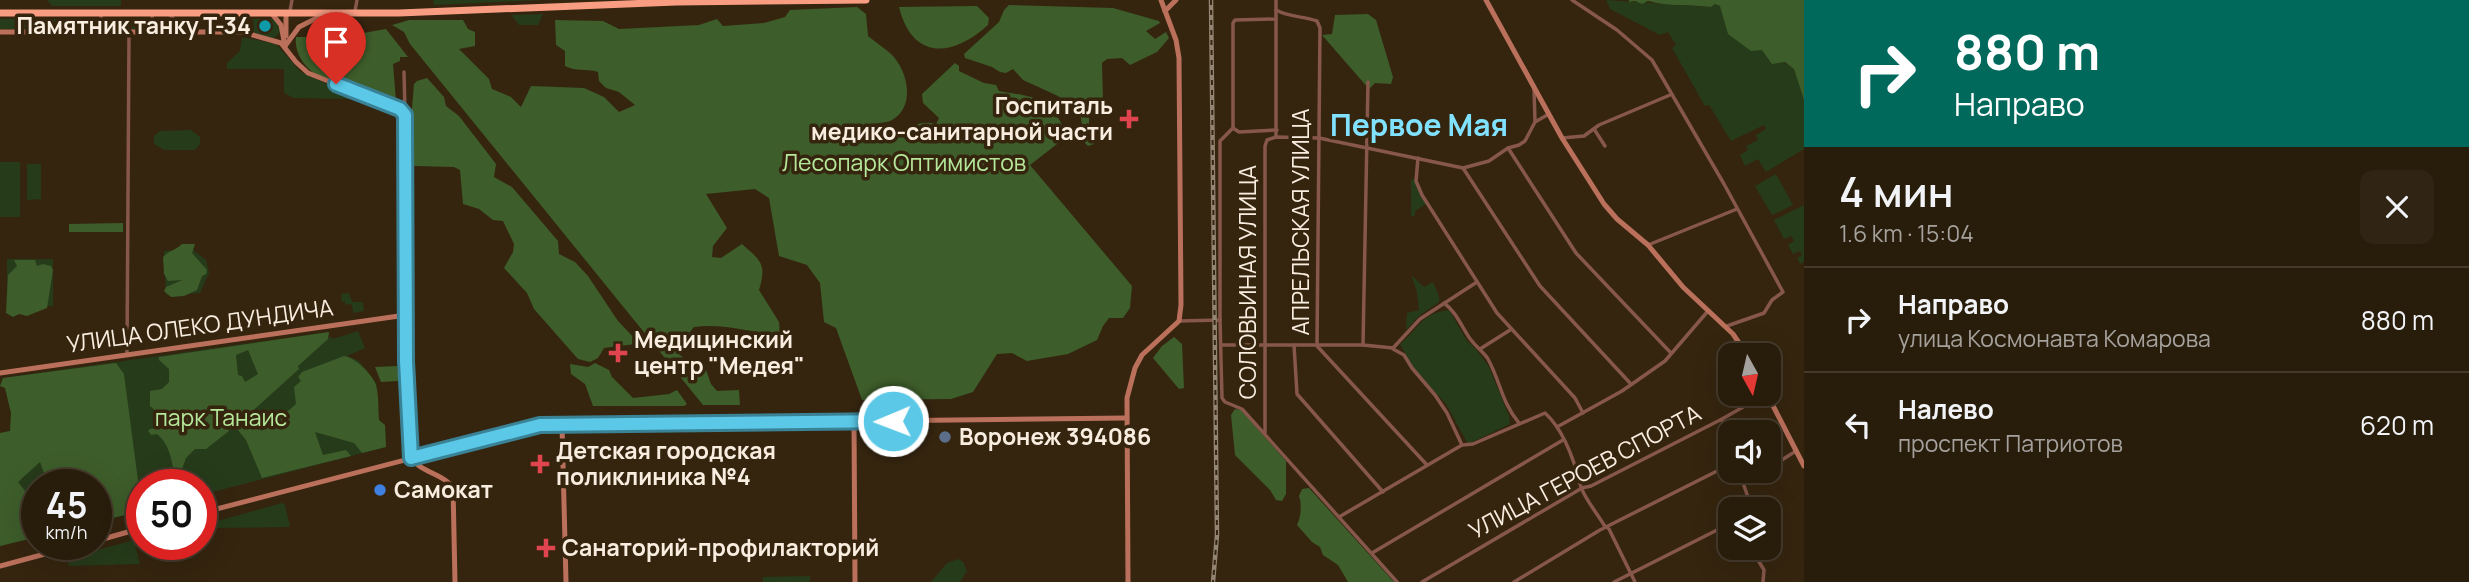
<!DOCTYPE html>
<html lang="ru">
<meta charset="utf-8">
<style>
body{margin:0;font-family:Manrope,sans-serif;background:#302514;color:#f1f3f6;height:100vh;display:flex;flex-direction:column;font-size:26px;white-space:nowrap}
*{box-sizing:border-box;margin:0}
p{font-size:23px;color:#a5a19d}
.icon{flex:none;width:38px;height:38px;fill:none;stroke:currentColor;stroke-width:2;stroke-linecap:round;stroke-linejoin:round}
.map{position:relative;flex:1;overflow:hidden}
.drawer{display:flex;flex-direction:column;background:#281c0b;width:665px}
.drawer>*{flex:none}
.guide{background:#00695c;color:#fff;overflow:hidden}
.needle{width:46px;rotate:172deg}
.fabs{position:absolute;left:1718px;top:343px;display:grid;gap:14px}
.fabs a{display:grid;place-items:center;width:63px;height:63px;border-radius:14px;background:#281c0b;box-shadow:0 7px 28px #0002,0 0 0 2px #443a2c;font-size:35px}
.speed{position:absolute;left:21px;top:469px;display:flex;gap:14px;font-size:35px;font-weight:700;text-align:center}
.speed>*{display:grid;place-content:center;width:91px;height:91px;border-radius:50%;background:#281c0b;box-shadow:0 7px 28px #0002,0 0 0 2px #443a2c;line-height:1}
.speed small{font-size:18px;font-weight:400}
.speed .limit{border:10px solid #d22;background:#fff;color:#111}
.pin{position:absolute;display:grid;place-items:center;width:60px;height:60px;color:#fff;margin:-72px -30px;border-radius:50% 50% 50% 0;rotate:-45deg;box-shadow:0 0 7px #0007}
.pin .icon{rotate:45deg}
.me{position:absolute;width:77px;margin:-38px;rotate:269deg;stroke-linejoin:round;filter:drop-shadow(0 0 5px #0008)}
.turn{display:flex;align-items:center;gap:24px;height:147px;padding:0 35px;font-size:32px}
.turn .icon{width:91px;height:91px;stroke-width:2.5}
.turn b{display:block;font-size:49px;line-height:60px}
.round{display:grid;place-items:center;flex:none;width:74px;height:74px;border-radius:14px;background:#302514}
.head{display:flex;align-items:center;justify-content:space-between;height:119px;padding:0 35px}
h1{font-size:42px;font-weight:600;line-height:52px}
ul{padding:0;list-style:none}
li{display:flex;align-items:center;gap:21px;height:105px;padding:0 35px;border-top:2px solid #443a2c}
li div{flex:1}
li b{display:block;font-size:26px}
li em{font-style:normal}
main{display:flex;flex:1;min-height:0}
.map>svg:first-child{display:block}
.green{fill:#263b1a}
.forest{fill:#3d5d2a;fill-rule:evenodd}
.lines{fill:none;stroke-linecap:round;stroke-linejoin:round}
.street{stroke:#86574a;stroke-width:3.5}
.secondary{stroke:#ba705b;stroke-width:5}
.highway{stroke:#f99d82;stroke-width:7}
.rail-casing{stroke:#938573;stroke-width:4.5}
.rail{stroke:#35250f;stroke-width:2;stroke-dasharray:5;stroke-linecap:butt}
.route-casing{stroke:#3a8296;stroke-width:18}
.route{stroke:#5ac8e6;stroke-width:12}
.culture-dot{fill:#0f9aa8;stroke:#35250f;stroke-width:2.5}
.health-dot{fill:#e0444e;stroke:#35250f;stroke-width:2.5}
.service-dot{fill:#5c6f8a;stroke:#35250f;stroke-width:2.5}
.shop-dot{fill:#3f7fe0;stroke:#35250f;stroke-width:2.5}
.labels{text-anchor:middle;stroke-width:7;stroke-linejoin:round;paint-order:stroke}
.poi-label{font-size:23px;font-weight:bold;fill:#f8eddf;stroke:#35250f;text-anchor:start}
.park-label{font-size:23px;fill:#b5e89a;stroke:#35250f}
.street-label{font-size:23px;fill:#f8eddf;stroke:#35250f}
.district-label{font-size:30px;font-weight:bold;fill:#80e2fe;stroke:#35250f}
</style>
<main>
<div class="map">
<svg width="1804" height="582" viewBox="0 0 1804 582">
<rect width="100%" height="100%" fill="#35250f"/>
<g class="green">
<path d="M47,0h74v6h-69z"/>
<path d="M433,0h110l-109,5z"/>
<path d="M1606,0l105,7 4,-4 6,3 41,44 32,18 10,32v49l-38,23 -8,-13 -13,7 -5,-11 8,-5 -2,-4 12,-6 -2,-5 10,-6 -2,-4 -33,16 -22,-36 -4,1 -33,-58 4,-3 -8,-13 -8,3 -50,-26z"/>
<path d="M543,14l-5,11h-19l-8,-10z"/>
<rect x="0" y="19" width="75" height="10"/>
<path d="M253,19h19l6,3 3,7 -3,6 -6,4 -18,-6z"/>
<path d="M107,20h71l8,9h-54l-1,-4h-26z"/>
<path d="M242,37l34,7 25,28 51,23 -2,4 -56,-1 -10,-5v-24h-57v-6l13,-12z"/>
<path d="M191,130l9,7v7l-5,6h-31l-10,-6v-8l6,-5z"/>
<rect x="0" y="162" width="20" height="55"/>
<path d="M27,164h14v35l-14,1z"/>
<path d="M1776,174l17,31 -21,10 -17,-29z"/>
<path d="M1414,179l12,25 -11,7v5h-4v-36z"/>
<path d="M1804,205v57l-4,2 -3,-6 5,-3 -2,-4 -7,3 -5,-9 6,-4 -3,-5 -7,3 -10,-19z"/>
<path d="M192,249l14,11 3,13 -9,20 -34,2 -2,-44z"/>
<rect x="7" y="259" width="46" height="47"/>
<path d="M1411,275l13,12 9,-5 6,14v6l-20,14 -13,14 1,-17 12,-3 -2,-18z"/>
<path d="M349,293l3,9h11l1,9 -11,2 -1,-9 -7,1v-3h-3l-1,-8z"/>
<path d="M1449,310l18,31 9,8 13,18 20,49 1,8 -42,20 -22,-40 -32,-35 -14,-25c19,-15 21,-31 49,-34z"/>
<path d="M358,331l7,17 -18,8 12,5 17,22 3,37 6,5 1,22 -185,48v-10h-59v26l-46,11v-37h-59v52l-37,9v-113l10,-2 1,-18 -6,-25 -5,-2 3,-8 326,-46 -1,6 4,-1 1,2z"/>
<path d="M282,503l3,2 5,22 -82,1 2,-5z"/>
<path d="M134,540l6,24 -71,2 -2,-8z"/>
<path d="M958,559l5,3 4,9 -7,11h-29l16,-19z"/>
<path d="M810,576v6h-47v-5z"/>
</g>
<g class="forest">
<path d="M1629,0h175v100l-10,-31 -9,-7 -13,2 -10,-14 -11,1 -23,-17 -8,-28 -5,-2 -4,3c-21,-3 -43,0 -63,-6l-6,3 -7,-3 -6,1z"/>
<path d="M1009,5l104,3 46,13 1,2 -14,8 9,8 11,-7 3,6 -12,14 -27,13 -8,-7 -15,1 -5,4 1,38 -3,9h-11v24l6,6 -1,4 -6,2 -4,-4 -3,-24 -23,-22 -35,-16 -10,-11 -7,4 -6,-1 -8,-5 -27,-9 -1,-4 35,-32 5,-12z"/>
<path d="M977,6l12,12 -1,7c-36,33 -76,35 -89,-18z"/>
<path d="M857,7l9,7 2,22c7,6 15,11 22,17 17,15 27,53 2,67 -5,3 -15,3 -21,4l-3,14 3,5c10,-4 24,-7 33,-12 12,-7 18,-10 32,-7l3,-6 -16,-15 -1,-9 33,-31 4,3v5l25,12 12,2 3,6c27,5 46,4 61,30 3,6 5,10 6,16l-36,28 102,121 -2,22 -7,10h-14l-6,8 -6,14 -29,14 -41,7 -15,-8 -15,1 -24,38 -22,7 -89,1 -26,-72 -12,-6 -4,-39 -13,-18 -28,-9 -10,-58 -14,-9 -49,5 21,34 -14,18 -1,11 9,1 21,-14c19,17 25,20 17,46l20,32 1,11c-32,1 -52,-10 -86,-6 -6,8 -9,10 -20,10 -4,18 16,25 31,30l6,17 6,7 22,-1 1,15h-37l-293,-361 -6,-12 -12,-7 17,-5h54l5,9 7,3v14l-16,3 30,30 3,10 19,8 10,10 10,-21 53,2 20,9 15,15 16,-7 -16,-13 -13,-4 -7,-7 -1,-9c-12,-4 -21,0 -33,-6v-15l-9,-6 -1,-25 48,1 16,8 80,-4 18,-6 6,7 41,-3 21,-6 5,-7z"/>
<path d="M1368,14l8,6 17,57 -2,7 -16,-1 -6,6 -47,-54 10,-1 3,-19z"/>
<path d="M386,29l22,28h-8v4l-7,3 3,37 -2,5 -76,-30c-13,-8 -24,-23 -22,-39h44z"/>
<path d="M427,78l17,19 2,9 13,10 37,48 -2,13 18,10 46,54 1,13 16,8 13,14 30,45 18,19 -1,4 -31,4 -6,10 -8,4 -12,-3 -44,-50 -7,-16 -23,-25 9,-16 1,-8 -11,-23 -10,-1 -14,-11 -16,-5 -3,-34 -6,-3 -39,-1 -5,-3v-25l2,-6 -4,-13 4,-11 2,-24 3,-3z"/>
<path d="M123,223v9h-54v-8z"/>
<path d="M182,244h13l-3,9 15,17 -1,4 -4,2 -5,14 -13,6 -13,1 -7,-6 2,-4 16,-7 -14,1 -4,-7 -1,-17c5,-6 13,-7 19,-13z"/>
<path d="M14,260h21l2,6 6,-2 8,2 2,4 -6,38 -20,8 -8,-2 -6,3 -7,-4 2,-38 9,-9z"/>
<path d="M329,332l-1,7 -30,27 1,3 -53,48 16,14c11,-11 23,-16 34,-27l-2,-17 7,-6 -3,-4 4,-5 42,-16c11,1 29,19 32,29 3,10 2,24 3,35l6,5 1,22 -24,6 -8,-10 -39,-11 8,23 23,-5 5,6 -89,22 -16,-38 -16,-20h-5l4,11 -23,18h-11l-9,9 -4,11 -9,-1c-2,-13 -6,-26 -16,-34l-6,1 -3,-4 2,-2 10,-2 2,-3 -4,-11 -8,-7v-15l12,-2 7,-7v-13l-10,-9v-3zM248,350l10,24 -13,8 -3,-6 -4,-1 -2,-20z"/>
<path d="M1174,337l8,7 2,44 -5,1 -26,-31 9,-12z"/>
<path d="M116,363l8,11 18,137 -46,11v-37h-53l4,-4 -7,-19 -22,20 11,14 8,-6v47l-37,9v-113l10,-2 1,-18 -6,-25 -5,-2 3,-8z"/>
<path d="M595,363l14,7 3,7 21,21 36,-4 8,-4 10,14 -3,2h-91l-8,-22 -14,-10 -1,-10 18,3z"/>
<path d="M397,366l2,15 -18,1 -6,-15z"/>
<path d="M1235,409l6,1 45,51v33l-4,7 -6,-1 -6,-10 -35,-35 -4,-40z"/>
<path d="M1309,488l85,94h-46l-10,-17 -15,-10 -3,-8 -8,-5 -15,-17c4,-7 5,-21 2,-29l3,-7z"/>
</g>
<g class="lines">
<g class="street">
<path d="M1276,0v19l-41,1 -2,3v105l6,4 38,-2"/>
<path d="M1572,0l45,30 35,30 72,124 59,108 -11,8 -8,13 -37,13"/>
<path d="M1276,10c13,7 26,6 41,11l3,7 -3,318 110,119"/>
<path d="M290,11l2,-11"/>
<path d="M355,11l2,-11"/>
<path d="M152,13l1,19"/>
<path d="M170,15l15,16"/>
<path d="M1276,19v118"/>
<path d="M101,32v-19"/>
<path d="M404,72l1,41"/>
<path d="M1534,89l1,33"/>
<path d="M1594,129l11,17"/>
<path d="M1562,138l22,-2 15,-11 71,-30"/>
<path d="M1508,148l68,105 94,99"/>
<path d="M1418,158l-2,23 6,14 75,118 78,85 8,15"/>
<path d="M1463,168l77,118 90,97"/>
<path d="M1648,245l89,-36"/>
<path d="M1444,303c11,8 16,20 23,31 5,10 15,16 21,25 13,24 13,42 31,64"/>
<path d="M1220,320v-179l13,-13"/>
<path d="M1179,321l41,-1 2,78 3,4 17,7 155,173"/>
<path d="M1222,345h141l30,3 27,-29 57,-37"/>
<path d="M1294,345l3,49 86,98"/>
<path d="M1363,345l5,-263"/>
<path d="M1393,349l11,6 8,13 23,27 12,18 15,32"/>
<path d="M1480,349l30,-19"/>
<path d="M127,354l2,-321"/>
<path d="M1722,419l2,12 7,12"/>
<path d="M1557,427l65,-36 43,-30 43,-50"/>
<path d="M1265,433v-287l2,-6 9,-3 43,1 144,30 26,-7 19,-13 11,-3 6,-4 10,-19 14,-8"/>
<path d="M1769,468l27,-17"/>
<path d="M1739,471l13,38"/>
<path d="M1742,478l21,-7"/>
<path d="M1339,517l123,-72 11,-1 72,-31c19,17 30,50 36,74 4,12 16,26 23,38l5,4 26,53"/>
<path d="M1751,548l13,22 -1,12"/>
<path d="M1372,553l191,-113"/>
<path d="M1422,582l160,-94 9,-2 131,-67 44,-25"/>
<path d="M1514,582l86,-52 131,-66"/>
<path d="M1614,582l117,-59"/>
</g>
<g class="secondary">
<path d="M1486,0l76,138 42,66 13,15 31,26 35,42 50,47 14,21"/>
<path d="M1165,11l11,-11"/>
<path d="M272,14l9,11 4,21"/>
<path d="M0,32h242l39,11 15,19 12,11 94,37 3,5 1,246 5,97"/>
<path d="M286,36v-22"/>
<path d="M285,46l14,-19 26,-13"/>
<path d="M0,373l406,-58"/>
<path d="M1767,394l37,72"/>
<path d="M854,422l1,160"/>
<path d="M562,425l4,157"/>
<path d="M411,458c11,15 31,15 42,29l2,95"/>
<path d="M201,513l339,-88 586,-7"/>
<path d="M96,541l46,-13"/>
<path d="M0,566l82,-22"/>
<path d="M1128,582l-1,-184 8,-30 7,-13 37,-34 2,-16 -2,-247 -3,-18 -15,-40"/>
</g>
<path class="highway" d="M0,13h399l277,-11 190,-2"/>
<g class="rail-casing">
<path id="rail" d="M1211,0l6,535 -4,47"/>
</g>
<use href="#rail" class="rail"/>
</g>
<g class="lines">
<g class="route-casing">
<path id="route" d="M336,84l64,25 5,6 1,246 5,97 129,-33 353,-4"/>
</g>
<use href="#route" class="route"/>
</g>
<circle class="culture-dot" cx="265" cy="26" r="7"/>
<g class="health-dot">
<path d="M1125.5 108.5h7v7h7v7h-7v7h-7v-7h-7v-7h7z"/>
<path d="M614.5 342.5h7v7h7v7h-7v7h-7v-7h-7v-7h7z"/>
<path d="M536.5 453.5h7v7h7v7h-7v7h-7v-7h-7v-7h7z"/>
<path d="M542.5 537.5h7v7h7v7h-7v7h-7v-7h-7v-7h7z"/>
</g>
<circle class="service-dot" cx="945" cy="437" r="7"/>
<circle class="shop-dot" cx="380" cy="490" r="7"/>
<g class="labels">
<g class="poi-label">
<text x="251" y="34" text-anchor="end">Памятник танку Т-34</text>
<text x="1113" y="114" text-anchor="end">Госпиталь<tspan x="1113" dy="26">медико-санитарной части</tspan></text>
<text x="634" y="348">Медицинский<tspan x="634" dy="26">центр "Медея"</tspan></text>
<text x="959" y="445">Воронеж 394086</text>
<text x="556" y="459">Детская городская<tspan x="556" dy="26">поликлиника №4</tspan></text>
<text x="394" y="498">Самокат</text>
<text x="562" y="556">Cанаторий-профилакторий</text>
</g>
<g class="park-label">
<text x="904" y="171">Лесопарк Оптимистов</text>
<text x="221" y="426">парк Танаис</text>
</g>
<g class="street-label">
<text transform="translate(1301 222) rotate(-90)" y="8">АПРЕЛЬСКАЯ УЛИЦА</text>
<text transform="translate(1248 282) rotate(-90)" y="8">СОЛОВЬИНАЯ УЛИЦА</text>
<text transform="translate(200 326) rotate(-8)" y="8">УЛИЦА ОЛЕКО ДУНДИЧА</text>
<text transform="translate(1585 472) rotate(-28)" y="8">УЛИЦА ГЕРОЕВ СПОРТА</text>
</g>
<g class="district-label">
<text x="1419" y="136">Первое Мая</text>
</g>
</g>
</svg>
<div class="fabs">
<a><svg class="needle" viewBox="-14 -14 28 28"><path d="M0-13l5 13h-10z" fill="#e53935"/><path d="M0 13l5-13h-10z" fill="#a5a19d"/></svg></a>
<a><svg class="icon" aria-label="sound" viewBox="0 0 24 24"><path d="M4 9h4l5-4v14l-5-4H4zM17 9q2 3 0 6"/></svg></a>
<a><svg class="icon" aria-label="layers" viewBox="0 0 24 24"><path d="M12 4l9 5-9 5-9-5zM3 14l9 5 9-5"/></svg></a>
</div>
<div class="speed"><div>45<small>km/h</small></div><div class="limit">50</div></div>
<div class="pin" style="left:336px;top:84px;background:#d93025"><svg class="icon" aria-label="arrive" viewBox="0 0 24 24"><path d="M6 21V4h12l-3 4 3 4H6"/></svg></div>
<svg class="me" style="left:893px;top:421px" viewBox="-20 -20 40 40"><circle r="17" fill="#5ac8e6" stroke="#fff" stroke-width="3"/><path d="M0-11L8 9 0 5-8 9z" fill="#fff"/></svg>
</div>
<section class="drawer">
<div class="guide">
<div class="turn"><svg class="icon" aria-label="right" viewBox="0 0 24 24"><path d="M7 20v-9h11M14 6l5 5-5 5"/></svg><div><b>880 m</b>Направо</div></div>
</div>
<div class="head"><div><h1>4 мин</h1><p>1.6 km · 15:04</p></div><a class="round"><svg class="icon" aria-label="close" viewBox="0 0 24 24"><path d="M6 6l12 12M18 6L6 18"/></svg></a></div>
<ul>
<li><svg class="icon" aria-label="right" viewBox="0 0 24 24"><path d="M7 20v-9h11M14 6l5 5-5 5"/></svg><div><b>Направо</b><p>улица Космонавта Комарова</p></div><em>880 m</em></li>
<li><svg class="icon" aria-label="left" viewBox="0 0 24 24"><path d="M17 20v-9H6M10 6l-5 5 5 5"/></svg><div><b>Налево</b><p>проспект Патриотов</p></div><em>620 m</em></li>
</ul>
</section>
</main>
